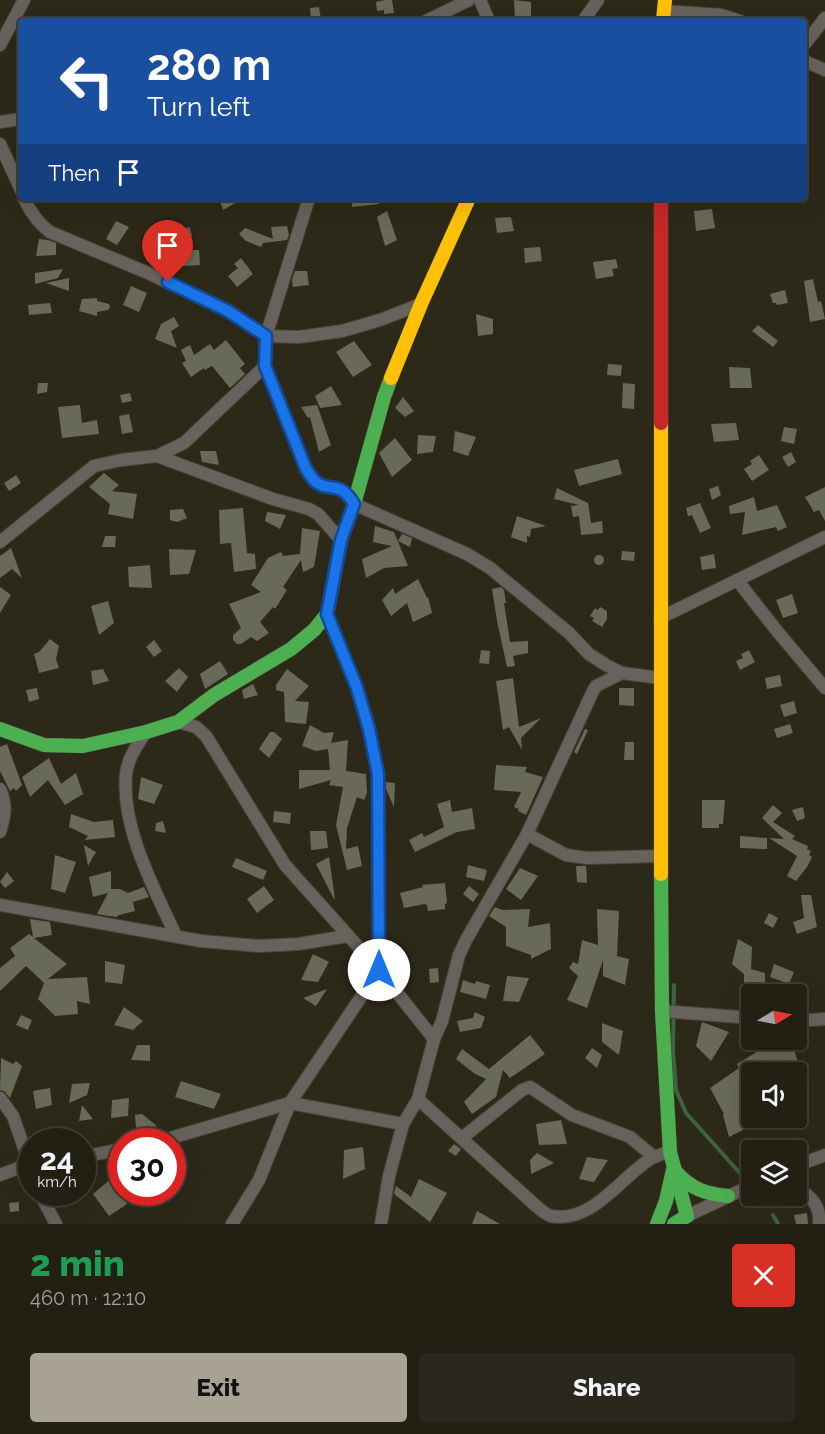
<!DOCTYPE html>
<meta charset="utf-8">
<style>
body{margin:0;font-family:Raleway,sans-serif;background:#2a271c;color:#f1f3f6;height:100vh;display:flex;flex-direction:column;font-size:22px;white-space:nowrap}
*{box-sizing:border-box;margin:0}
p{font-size:20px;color:#a2a2a0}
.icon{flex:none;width:33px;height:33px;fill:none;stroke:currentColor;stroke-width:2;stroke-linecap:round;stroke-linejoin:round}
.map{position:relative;height:1224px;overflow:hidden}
.details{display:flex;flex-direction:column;background:#221f13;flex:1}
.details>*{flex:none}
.guide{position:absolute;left:18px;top:18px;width:789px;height:183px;border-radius:6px;box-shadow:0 6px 24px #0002,0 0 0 2px #3f3d33;background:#1a4fa0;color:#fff;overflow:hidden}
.needle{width:39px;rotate:80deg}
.buttons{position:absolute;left:741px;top:984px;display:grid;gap:12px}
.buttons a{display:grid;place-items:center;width:66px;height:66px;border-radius:6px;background:#221f13;box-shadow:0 6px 24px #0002,0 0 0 2px #3f3d33;font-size:30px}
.speed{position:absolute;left:18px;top:1128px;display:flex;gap:12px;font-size:30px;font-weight:700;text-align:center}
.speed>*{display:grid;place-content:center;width:78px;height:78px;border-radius:50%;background:#221f13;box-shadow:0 6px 24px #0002,0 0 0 2px #3f3d33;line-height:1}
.speed small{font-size:15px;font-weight:400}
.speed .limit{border:9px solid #d22;background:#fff;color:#111}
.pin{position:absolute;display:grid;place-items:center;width:51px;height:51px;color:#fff;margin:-62px -26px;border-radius:50% 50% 50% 0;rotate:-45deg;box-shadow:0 0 6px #0007}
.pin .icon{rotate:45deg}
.me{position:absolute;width:66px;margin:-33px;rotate:0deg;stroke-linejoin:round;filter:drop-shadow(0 0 4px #0008)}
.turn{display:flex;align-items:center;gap:21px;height:126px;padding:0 30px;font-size:27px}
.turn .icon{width:78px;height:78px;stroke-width:2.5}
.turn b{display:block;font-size:42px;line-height:51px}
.then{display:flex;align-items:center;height:57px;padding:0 30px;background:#0003;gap:12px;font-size:22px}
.round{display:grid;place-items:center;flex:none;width:63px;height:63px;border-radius:6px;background:#2a271c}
.headline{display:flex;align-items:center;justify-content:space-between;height:102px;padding:0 30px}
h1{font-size:36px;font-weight:800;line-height:45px;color:#1e9e55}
.cta{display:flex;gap:12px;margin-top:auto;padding:12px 30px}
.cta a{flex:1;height:69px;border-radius:6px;background:#a7a292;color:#111;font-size:24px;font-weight:800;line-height:69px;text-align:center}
.cta a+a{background:#2a271c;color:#f1f3f6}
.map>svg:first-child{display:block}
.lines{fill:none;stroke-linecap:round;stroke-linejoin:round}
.stream{stroke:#3f6340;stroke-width:4}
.building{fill:#686958}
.street-casing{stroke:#494638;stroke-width:14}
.fast-casing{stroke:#494638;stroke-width:15}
.slow-casing{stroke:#494638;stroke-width:15}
.jam-casing{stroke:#494638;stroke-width:15}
.street{stroke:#67635c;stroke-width:12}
.fast{stroke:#4caf50;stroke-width:14}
.slow{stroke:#ffc107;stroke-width:14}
.jam{stroke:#c62828;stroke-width:14}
.route-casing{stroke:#114b97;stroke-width:15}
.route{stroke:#1a73e8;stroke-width:10}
</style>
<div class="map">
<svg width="825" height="1224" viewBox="0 0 825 1224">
<rect width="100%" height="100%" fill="#2d2919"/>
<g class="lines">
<g class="stream">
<path d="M674,985l-1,65 3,40 10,23 61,68"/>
<path d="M773,1215l5,9"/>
</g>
</g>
<g class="building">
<path d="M385,0h7l2,13 -10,1v-4l-7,1 -1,-9z"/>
<path d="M514,0l17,2v16l-16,1z"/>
<path d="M319,7l2,12 -10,2 -1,-13z"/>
<path d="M219,198h25l-21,12z"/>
<path d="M352,198h27v6l-27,3z"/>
<path d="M712,209l3,19 -19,3 -2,-20z"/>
<path d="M387,211l10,29 -12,6 -8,-29z"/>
<path d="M511,217l3,14 -17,2 -2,-15z"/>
<path d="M116,221l13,6 -12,18 -11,-6z"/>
<path d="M287,226l2,9 -2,5 -24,3 -2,4 -15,-6 -7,-7 6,-6 28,11 -2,-12z"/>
<path d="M190,227l2,9 -11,2 -1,-9z"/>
<path d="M39,239l9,1 8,3v12l-20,1z"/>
<path d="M540,247l2,14 -17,2 -1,-15z"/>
<path d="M188,250h11l1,15 -17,1 -1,-9 7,-1z"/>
<path d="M241,258l12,16 -16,13 -9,-11 10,-8 -4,-4z"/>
<path d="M616,259l2,9 -6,1 2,7 -18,3 -3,-17z"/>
<path d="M63,269l-5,9 -23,6v-11z"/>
<path d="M295,271h12l2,14 -16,2 -1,-7z"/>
<path d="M69,278v13l-23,-8z"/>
<path d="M813,279l5,23 3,-1 4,18 -15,3 -6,-41z"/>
<path d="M131,286l16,7 -8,19 -16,-7z"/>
<path d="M785,290l3,13 -11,2 -1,-2h-3l-3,-9z"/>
<path d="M97,298v3l12,3 1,3 -2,3 -11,2v4l-18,-5 3,-12z"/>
<path d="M50,303l2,10 -23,2 -1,-10z"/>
<path d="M476,314l17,5v15l-15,2z"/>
<path d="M174,317l5,9 -8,5 6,17 -22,-9 6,-15z"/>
<path d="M758,325l20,16 -5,6 -21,-16z"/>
<path d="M226,340l19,24 -5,4 5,6 -15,14 -18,-22 -7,4 -1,-2 -13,9 -9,-14 4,-2 -5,-11 9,-5 4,10 16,-11 4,6z"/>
<path d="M354,341l18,24 -19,12 -17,-25z"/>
<path d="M608,364l14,1 -1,11 -14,-1z"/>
<path d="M729,367l21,1 2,20h-22z"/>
<path d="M38,383h10l-1,9 -10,2z"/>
<path d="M623,383l12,1 -1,25 -12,-1z"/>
<path d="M331,386l11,19 -22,3 -5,-12z"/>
<path d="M130,393l2,8 -10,2 -2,-8z"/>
<path d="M403,397l11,14 -9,6 -10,-9z"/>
<path d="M80,405l2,18 15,-3 2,14 -37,4 -4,-31z"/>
<path d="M317,405l14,40 -12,7 -9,-35 -2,1 -7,-11z"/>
<path d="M129,414l4,18 -11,2 -3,-18z"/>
<path d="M736,423l3,17 -25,2 -3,-18z"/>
<path d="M784,427l13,2 -3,15 -13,-3z"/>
<path d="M455,431l21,6 -8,19 -15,-5z"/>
<path d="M418,435l18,1 -3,16 -16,2z"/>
<path d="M395,438l17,22 -20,17 -13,-24z"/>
<path d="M200,451h16l3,14 -17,-3z"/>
<path d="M791,452l5,10 -8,5 -6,-10z"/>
<path d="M759,455l10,15 -17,11 -8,-12 8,-5 -2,-3z"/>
<path d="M618,459l4,15 -43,12 -5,-16z"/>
<path d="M104,473l15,12 -7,6 25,3 -4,25 -25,-5 2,-10 -21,-17z"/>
<path d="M16,475l5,8 -12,8 -5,-8z"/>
<path d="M718,486l3,9 -9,5 -3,-11z"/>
<path d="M825,487v34l-6,-11 -5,2 -9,-15z"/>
<path d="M557,488l31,15 3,20 11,-2 1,12 -22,2 -2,-19 -6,1 -2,-11 8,-1 -25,-6z"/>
<path d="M754,497l3,14 20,-6 10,22 -9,4 -2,-4 -34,8 3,-23 -15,2 -1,-8z"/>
<path d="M700,503l11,25 -11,5 -8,-18 -4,1 -2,-8z"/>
<path d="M243,508l4,45 8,1 1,15 -22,3 -3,-29 -11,1 -1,-34z"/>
<path d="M183,509l4,9 -10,4 -7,-2v-10z"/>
<path d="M267,512l19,3 -6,14 -15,-8z"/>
<path d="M517,516l29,10 -15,3 -1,8 -3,-1v7l-16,-6z"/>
<path d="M375,526l19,6 14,34 -24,2 -18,10 -4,-19 30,-13 -19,-4z"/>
<path d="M302,528l18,3 -6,36 -11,5 -2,-12 -18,27 4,3 -12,19 -2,-2 -13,15 9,11 -12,8 -6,-4 -10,7h-4l-4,-4v-5l8,-7 -12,-24 32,-12 -10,-7 17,-27 13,-6 2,4 17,-2z"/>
<path d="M402,534l10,4 -2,9 -12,-6z"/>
<path d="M105,536h11l-1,11h-13z"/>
<path d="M11,548l11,30 -10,-9 -12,9v-22z"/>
<path d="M169,549l27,1 -7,24 -19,1z"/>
<path d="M622,551l13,1 -1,9 -13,-1z"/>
<path d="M714,554l2,14 -14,2 -2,-13z"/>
<circle cx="599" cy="560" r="5"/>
<path d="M150,565l2,23 -23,-1 -1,-20z"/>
<path d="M418,579l9,19 1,-1 4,16 -19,9 -6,-19 -16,13 -9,-16 11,-12 2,6z"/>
<path d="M0,587l11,8 -11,18z"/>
<path d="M501,587l3,3 2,13h-2l6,39 18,-1v12l-15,3 2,10 -8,1 -10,-46 -5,-32z"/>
<path d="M792,594l6,19 -15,5 -7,-18z"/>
<path d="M108,601l6,22 -15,12 -8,-29z"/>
<path d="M600,607l7,4v8l-5,8 -10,-6 2,-3 -4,-2 5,-8 3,2z"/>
<path d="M50,639l9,7 -3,13 3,9 -20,5 -5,-19 5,-2z"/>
<path d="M154,640l8,11 -8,6 -8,-10z"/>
<path d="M481,650l9,1 -1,13 -10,-1z"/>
<path d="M749,650l6,12 -15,8 -4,-9 7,-3 -2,-4z"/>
<path d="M220,661l8,13 -23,15 -5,-15z"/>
<path d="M179,668l9,9 -11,15 -12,-11z"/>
<path d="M103,669l6,12 -16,4 -2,-14z"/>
<path d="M287,669l22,17 -14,15 14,1 -3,22 -21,-2 -1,-30 -8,-2v-5z"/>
<path d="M780,675l2,11 -15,3 -2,-11z"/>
<path d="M513,678l6,49 22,-9 -20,20 1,12 -13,-23 -6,3 -7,-49z"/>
<path d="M253,684l5,11 -14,4 -2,-9z"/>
<path d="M37,688l2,11 -10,3 -3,-12z"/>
<path d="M619,688h15v18l-15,-1z"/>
<path d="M794,701l3,12 -13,4 -4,-12z"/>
<path d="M790,724l3,9 -16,5 -3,-9z"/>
<path d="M310,725l14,8 10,-1 -3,11 17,-3 -2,31 20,3 1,19 -3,7 -7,-3 -10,31 -1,21 12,-3 4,20 -15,4 -11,-45 7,-38 -14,-2 2,-5 -32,9v-19h31l-2,-21 -12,2 -14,-5z"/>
<path d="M585,729l3,1 -11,24 -3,-2z"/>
<path d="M270,732h4l8,7 -13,19 -10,-9z"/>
<path d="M625,742h9v18h-10z"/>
<path d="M7,744l15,41 -6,6 -2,-3 -4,3 -10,-20v-24z"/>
<path d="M49,758l12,26 15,-11 7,21 -18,11 -17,-25 -18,17 -8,-20z"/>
<path d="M496,765l31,2 -2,5 18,5 -17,38 -8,-4 1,-2 -5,-2 7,-15 -27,-2z"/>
<path d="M141,777l22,8 -9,19 -16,-5z"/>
<path d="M386,782l9,1 -1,24 -8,-18z"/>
<path d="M450,800l2,12 20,-4 3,21 -18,3 -42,20 -6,-12 13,-7 2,4 20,-10 -7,-23z"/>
<path d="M702,800h23l-2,24h-4v4h-17z"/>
<path d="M773,805l9,8 -9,9 22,14 -3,3 16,7 -1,3 4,2 -2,4 3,2 -5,10 -11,14 -9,-5 10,-20 -28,-18 15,1 -22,-21z"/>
<path d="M803,807l2,11 -8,3 -5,-11z"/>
<path d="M274,811l17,2 -1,11 -17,-2z"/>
<path d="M71,814l23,8 19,-2 2,17 -30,3 3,-4 -19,-9z"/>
<path d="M163,821l3,12 -11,-2 1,-8z"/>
<path d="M310,831h16l2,17 -17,2z"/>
<path d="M740,836l27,2v11l-27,-1z"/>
<path d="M84,845l12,7 -8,14z"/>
<path d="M55,855l21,7 -11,31 -14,-4z"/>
<path d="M329,857l6,42h-1l-18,-35z"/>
<path d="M236,858l31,13 -4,9 -31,-13z"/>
<path d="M468,865l19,5 -3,11 -18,-4z"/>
<path d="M576,866h10l1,17 -10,-1z"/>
<path d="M520,868l18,8 -17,24 -15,-11z"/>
<path d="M111,871v18h9l8,4 16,-6 5,10 -16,5 2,9 -16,4 -3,2 -19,-3 11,-21 -15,4 -4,-20z"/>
<path d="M7,872l7,9 -9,7 -5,-6z"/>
<path d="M445,883l2,20 -2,1v5l-17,2 -1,-6 -3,-1 -20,4 -4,-15 23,-6 -1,-2z"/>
<path d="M264,886l10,14 -17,13 -10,-14z"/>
<path d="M469,886l10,8 -6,8 -10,-8z"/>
<path d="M801,895h10l6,32 -20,7 -4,-12 11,-4z"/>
<path d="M495,907l8,3 27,-1 -2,18 22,-4 1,26 -20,10v-4l-25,-9v-19l-17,-11z"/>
<path d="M597,909l22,2 -2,45 12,3 -4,26 -22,-9v-16l-16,48 -20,-8 11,-24 -9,-8 4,-6 5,2 4,-24 16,5z"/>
<path d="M769,913l9,5 -5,10 -9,-5z"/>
<path d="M30,919l20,3 2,13 -18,3 33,26 -19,15 39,-2 3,27 -13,-3 1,13 -23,2 -17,-17 6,-16 -18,-17 -26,25v-23l15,-12 -5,-8 19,-14 4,3z"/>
<path d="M738,939l14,8 -1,22 14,4v15l-3,-2 -3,8h-15v-20l-12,-10z"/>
<path d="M313,954l16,8 -11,20 -17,-2z"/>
<path d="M105,961l20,4 -3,19 -17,-2z"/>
<path d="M774,964l20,8 -5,12 -19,-7z"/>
<path d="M438,968l1,14 -9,1 -1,-14z"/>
<path d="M507,976l22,2 -10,24 -16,-1z"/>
<path d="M463,980l12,4 1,-3 14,4 -4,14 -26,-7z"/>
<path d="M327,989l-11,17 -13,-8z"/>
<path d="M124,1007l19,14 -10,9 -19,-5z"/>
<path d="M475,1012l10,5 -4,11 -21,4 -3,-11 16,-3z"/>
<path d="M21,1015l11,5 -4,10 -12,-5z"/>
<path d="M702,1022l27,10 -18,29 -15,-15z"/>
<path d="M602,1023l21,8 -4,24 -17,-13z"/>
<path d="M530,1035l15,19 -35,24 -7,-8 -7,27 -24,17 -8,-12 22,-23 -11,-5 -19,-15 6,-10 27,20z"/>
<path d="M776,1040h15l10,32h-49v53l-23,12 -6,-22 1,-1 -14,-26 29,-20 -2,-4z"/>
<path d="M137,1045h13v16l-19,-1z"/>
<path d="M592,1048l10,7 -5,13 -12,-10z"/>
<path d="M1,1058l12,6 3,-3 6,5 -12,32 -6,-7 -4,-1z"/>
<path d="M181,1081l40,13 -7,15 -39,-12z"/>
<path d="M90,1083l-3,12 -18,8 3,-19z"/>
<path d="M50,1088l2,17 -16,4 -3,-18z"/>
<path d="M129,1098l-1,18 -17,2 1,-18z"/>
<path d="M82,1105l11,14 -14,2z"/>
<path d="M142,1114l15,12 -21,3 -1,-14z"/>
<path d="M561,1120l6,24 -28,1 -3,-21z"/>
<path d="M454,1144l7,5 -5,7 -8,-5z"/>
<path d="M363,1147l2,22 -22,10 1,-29z"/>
<path d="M537,1153l17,10 -23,11 -1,-14z"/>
<path d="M587,1157l21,3 -14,22 -15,-3z"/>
<path d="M112,1178l15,26 -18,12 -16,-22z"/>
<path d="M419,1179l28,14 -17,29 -36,-28 2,-8 15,11z"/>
<path d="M19,1202v9l-9,1 -1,-9z"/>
<path d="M477,1211l23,13h-28z"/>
<path d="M807,1213l1,11h-12l-2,-9z"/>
</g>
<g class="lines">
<g class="street-casing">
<g id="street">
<path d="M480,0l9,21"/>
<path d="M664,11l57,4 19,6"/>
<path d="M426,21l43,-21"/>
<path d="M583,21l15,-21"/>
<path d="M0,45l24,-45"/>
<path d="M804,45l21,-27"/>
<path d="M804,61l21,9"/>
<path d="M0,122l21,-3"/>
<path d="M0,144l21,46"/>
<path d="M24,198c6,14 14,25 26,34l98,41 80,38 38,25 33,1 43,-6 38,-11 41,-16"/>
<path d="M309,198l-43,138 -1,30 41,103c3,4 6,10 10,13 14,11 23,-3 38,22l113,50 23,14 79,65 20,21 17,11 16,8 38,5"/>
<path d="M157,456l116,43 36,10 9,5 23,26"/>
<path d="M0,542l94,-76 27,-6 36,-4 27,-13 81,-77"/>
<path d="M737,580l40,51 48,57"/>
<path d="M660,618l165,-81"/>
<path d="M178,722l18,5 10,9 79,129 94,105 55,69"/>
<path d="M146,732c-9,13 -18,26 -20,42 -5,54 28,114 50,162"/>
<path d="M0,789c7,15 5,27 0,43"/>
<path d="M527,834l39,21 21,3 74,-2"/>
<path d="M0,905l201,36 59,5 38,-2 50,-8"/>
<path d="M662,1011l90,7"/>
<path d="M796,1021l29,-2"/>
<path d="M0,1098l13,18 19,55"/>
<path d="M418,1099l117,106c5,4 10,9 16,11 42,8 70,-40 101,-58 6,-3 12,-5 18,-6"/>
<path d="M462,1138l60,-48 8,-3 42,28 58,22 24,20"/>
<path d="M157,1142l133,-39 89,-133 -1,-196 -9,-45 -12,-41 -30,-74"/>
<path d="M82,1157l40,-8"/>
<path d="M796,1166l29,-11"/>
<path d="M0,1175l32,-12"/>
<path d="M796,1186c15,11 25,19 23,38"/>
<path d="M39,1192l17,32"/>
<path d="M687,1216l65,-31"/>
<path d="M232,1224l27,-44 31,-77 113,21 15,-25 16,-60 8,-18 17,-66 7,-15 61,-106 66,-143 3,-5 26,-13"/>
<path d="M381,1224l8,-48 14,-52"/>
</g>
</g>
<g class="fast-casing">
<g id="fast">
<path d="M0,729l44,16 39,1 63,-14 32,-10 36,-27 77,-46 23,-19 13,-16 14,-74 13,-36 30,-107 7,-19"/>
<path d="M661,874l1,137 8,141 17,64 -13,8"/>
<path d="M676,1172c15,17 30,22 52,24"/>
<path d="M657,1224l9,-23 7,-31"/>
</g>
</g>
<g class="slow-casing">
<g id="slow">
<path d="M663,21l2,-21"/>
<path d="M391,378l30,-74 48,-106"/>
<path d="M661,423v451"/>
</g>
</g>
<g class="jam-casing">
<path id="jam" d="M661,423v-225"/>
</g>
<use href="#street" class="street"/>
<use href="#fast" class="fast"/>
<use href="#slow" class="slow"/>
<use href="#jam" class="jam"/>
</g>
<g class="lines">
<g class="route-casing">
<path id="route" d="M168,282l60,29 38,25 -1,30 41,103c3,4 6,10 10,13 14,11 23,-3 38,22l-13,36 -14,74 30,74 12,41 9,45 1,196"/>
</g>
<use href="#route" class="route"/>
</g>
</svg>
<div class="buttons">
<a><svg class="needle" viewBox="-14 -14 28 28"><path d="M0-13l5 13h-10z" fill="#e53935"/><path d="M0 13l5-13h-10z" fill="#a2a2a0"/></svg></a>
<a><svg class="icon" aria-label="sound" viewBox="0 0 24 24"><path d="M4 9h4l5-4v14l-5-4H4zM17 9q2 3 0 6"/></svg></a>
<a><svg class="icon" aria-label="layers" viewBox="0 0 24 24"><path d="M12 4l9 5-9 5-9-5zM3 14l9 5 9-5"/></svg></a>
</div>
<div class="speed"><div>24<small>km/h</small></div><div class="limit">30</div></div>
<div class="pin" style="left:168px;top:282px;background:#d93025"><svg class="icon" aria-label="arrive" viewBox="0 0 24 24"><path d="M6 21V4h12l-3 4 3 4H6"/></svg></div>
<svg class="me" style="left:379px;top:970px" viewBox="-20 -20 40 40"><circle r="19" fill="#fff"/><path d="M0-13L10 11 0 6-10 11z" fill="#1a73e8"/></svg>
<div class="guide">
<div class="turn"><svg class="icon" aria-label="left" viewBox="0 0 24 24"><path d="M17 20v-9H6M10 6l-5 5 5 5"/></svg><div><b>280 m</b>Turn left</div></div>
<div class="then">Then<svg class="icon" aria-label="arrive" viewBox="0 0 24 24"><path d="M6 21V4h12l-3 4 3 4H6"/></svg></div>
</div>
</div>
<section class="details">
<div class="headline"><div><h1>2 min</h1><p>460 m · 12:10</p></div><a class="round" style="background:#d93025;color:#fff"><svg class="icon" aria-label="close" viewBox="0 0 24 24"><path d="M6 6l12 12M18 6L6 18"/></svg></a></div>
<div class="cta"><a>Exit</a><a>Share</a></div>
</section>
